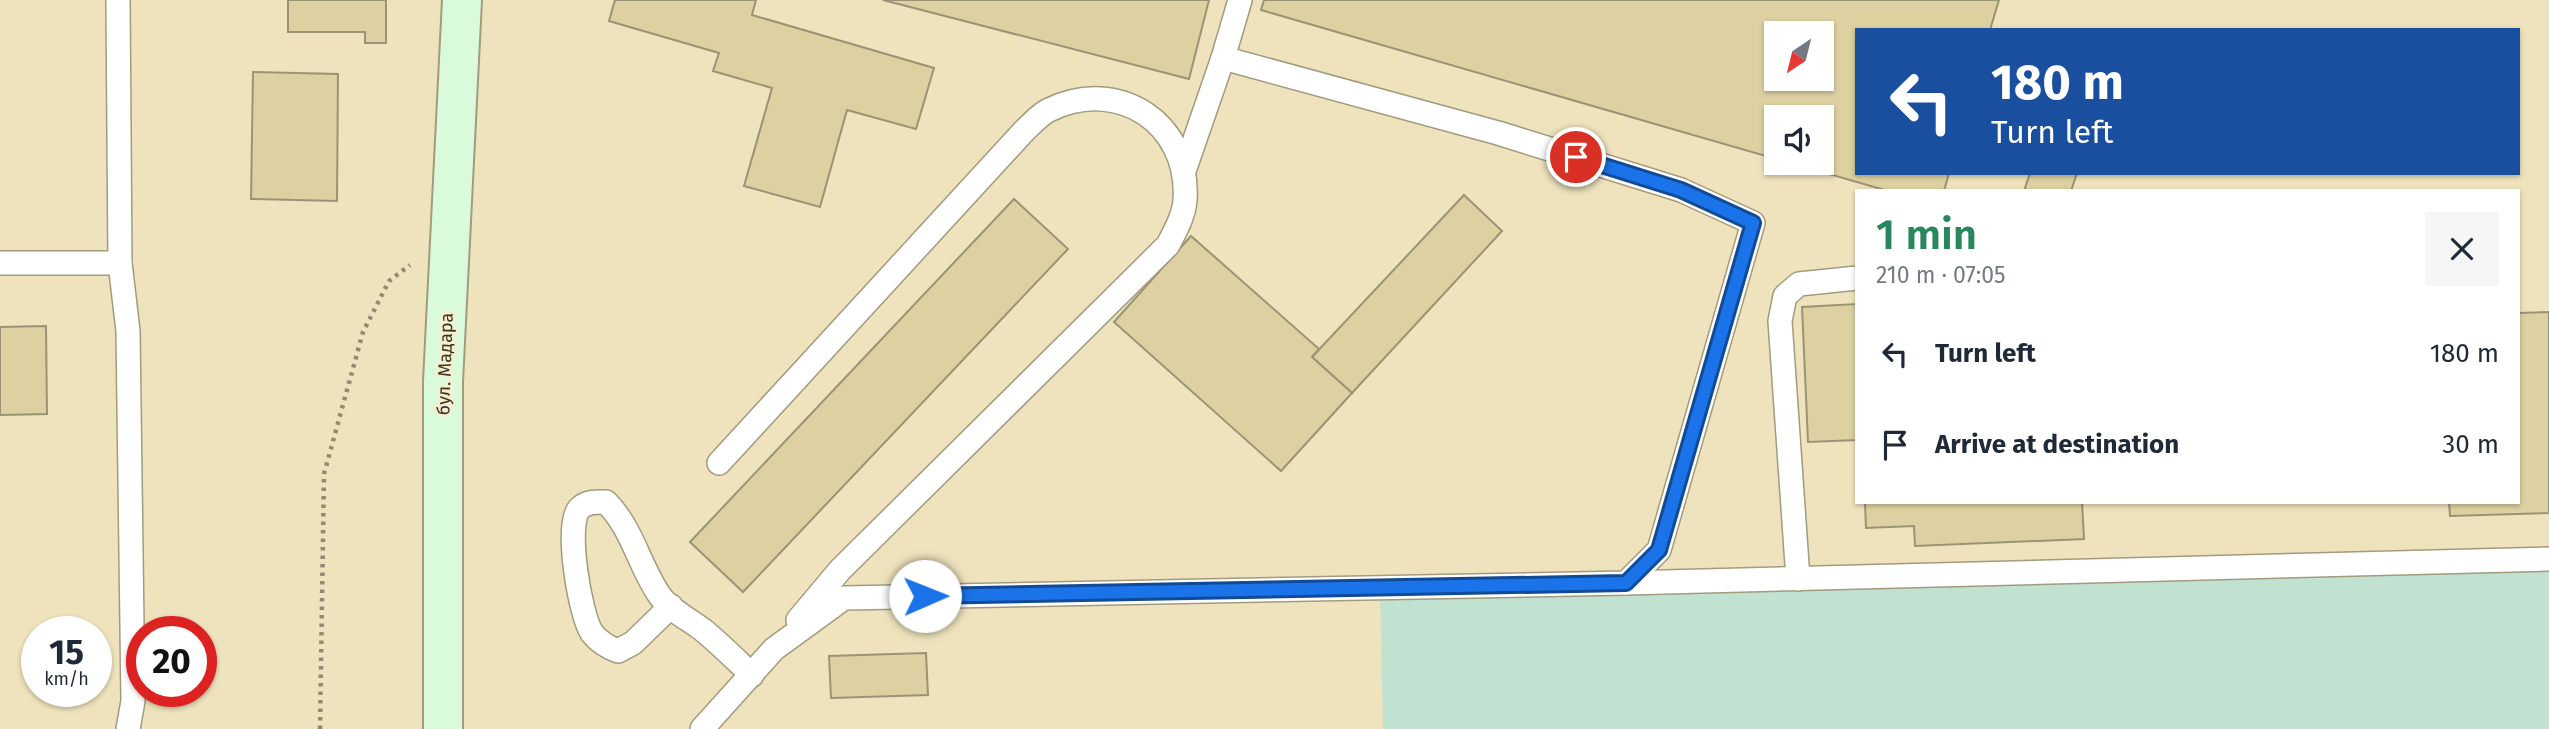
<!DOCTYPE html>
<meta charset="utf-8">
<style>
body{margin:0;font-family:"Fira Sans",sans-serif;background:#f6f6f7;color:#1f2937;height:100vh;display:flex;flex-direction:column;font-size:26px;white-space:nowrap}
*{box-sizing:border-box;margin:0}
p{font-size:23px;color:#747a83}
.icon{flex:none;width:38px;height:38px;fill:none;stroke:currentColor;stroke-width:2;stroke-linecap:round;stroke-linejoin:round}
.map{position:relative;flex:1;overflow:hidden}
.details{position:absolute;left:1855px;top:189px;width:665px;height:315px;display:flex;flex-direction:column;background:#fff;border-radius:0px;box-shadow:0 2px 5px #0004}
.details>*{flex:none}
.guide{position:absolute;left:1855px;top:28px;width:665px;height:147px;border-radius:0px;box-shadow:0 2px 5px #0004;background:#1a4fa0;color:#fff;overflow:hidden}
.needle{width:46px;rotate:215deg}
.tools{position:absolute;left:1764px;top:21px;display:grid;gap:14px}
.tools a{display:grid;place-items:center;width:70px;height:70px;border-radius:0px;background:#fff;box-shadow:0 2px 5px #0004;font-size:35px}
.speed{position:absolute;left:21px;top:616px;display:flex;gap:14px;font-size:35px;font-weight:700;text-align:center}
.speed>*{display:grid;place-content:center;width:91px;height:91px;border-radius:50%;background:#fff;box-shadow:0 2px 5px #0004;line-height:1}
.speed small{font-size:18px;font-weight:400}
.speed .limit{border:10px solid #d22;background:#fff;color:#111}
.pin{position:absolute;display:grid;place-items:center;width:60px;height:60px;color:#fff;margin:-30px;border:4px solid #fff;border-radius:50%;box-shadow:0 2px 7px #0007}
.me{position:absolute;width:77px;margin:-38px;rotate:89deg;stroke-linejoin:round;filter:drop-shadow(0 0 5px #0008)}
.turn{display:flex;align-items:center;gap:24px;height:147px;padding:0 21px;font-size:32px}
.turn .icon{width:91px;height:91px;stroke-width:2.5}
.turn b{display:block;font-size:49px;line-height:60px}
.round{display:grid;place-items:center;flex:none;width:74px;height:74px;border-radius:0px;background:#f6f6f7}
.head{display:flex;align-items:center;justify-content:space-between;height:119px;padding:0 21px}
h1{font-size:42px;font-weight:600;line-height:52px;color:#29875f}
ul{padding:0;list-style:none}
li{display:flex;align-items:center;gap:21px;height:91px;padding:0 21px}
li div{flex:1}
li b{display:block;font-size:26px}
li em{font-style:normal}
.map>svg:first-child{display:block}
.built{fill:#eee3bd;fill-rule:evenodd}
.green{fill:#c1e2d0}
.building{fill:#ddd1a2;stroke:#9b9375;stroke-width:2;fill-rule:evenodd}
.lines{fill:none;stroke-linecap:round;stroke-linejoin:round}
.lane-casing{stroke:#a29b7d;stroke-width:26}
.secondary-casing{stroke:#a29b7d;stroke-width:42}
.path{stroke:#908b75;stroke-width:4.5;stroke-dasharray:3.5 5;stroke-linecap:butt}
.lane{stroke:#fff;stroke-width:23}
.secondary{stroke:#dafadc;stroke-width:38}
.route-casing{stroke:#114b97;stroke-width:18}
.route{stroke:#1a73e8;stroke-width:12}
.labels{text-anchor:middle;stroke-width:5;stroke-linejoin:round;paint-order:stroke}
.street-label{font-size:18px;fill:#363326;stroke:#f6eece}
</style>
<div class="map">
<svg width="2549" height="729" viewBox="0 0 2549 729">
<rect width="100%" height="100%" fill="#f6eece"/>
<path class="built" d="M0,0h2549v729h-2549zM1857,30h661v143h-661zM1776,33h46v46h-46zM1776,117h46v46h-46zM1857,191h661v311h-661zM37,632h59v59h-59zM142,632h59v59h-59z"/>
<path class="green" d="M2549,559v170h-1166l-3,-141z"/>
<g class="building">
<path d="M288,0h98v43h-21v-11h-77z"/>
<path d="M615,0h141l-4,15 182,53 -18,61 -69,-19 -27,97 -76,-21 28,-98 -59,-17 6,-18 -110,-32z"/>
<path d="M883,0h326l-20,79z"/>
<path d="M1264,0h735l-9,30h-133v143h92l-5,18h-56l-97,-28h31v-46h-46v42l-515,-149zM1776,33h46v46h-46z"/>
<path d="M253,72l85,2 -1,127 -86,-2z"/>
<path d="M2030,173h47l-6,18h-47z"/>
<path d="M1464,195l38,36 -150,162 -40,-36z"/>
<path d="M1014,199l54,50 -325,343 -53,-50z"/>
<path d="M1191,236l128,113 -7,8 40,36 -71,78 -167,-149z"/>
<path d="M1857,304v136l-49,2 -6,-135z"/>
<path d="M2549,312v201l-99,3 -1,-14h69v-189z"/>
<path d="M46,326l1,88 -47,1v-88z"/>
<path d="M1865,502h217l2,37 -169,7 -1,-20 -48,2z"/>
<path d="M926,653l2,42 -97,3 -2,-42z"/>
</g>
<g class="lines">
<g class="lane-casing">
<g id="lane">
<path d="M118,0l2,263"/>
<path d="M1184,171l39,-113 17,-58"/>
<path d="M0,263h120l8,68 5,370 -5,28"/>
<path d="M719,463l305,-332c8,-7 16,-17 25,-21 69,-34 141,13 136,90 -1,16 -10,31 -17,45l-328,325 -42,50"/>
<path d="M1798,579l-18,-258 5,-25 14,-12 58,-6"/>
<path d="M1626,583l923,-24"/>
<path d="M671,606l-38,37 -15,8c-11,-4 -19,-9 -26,-18 -12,-17 -28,-112 -12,-125 8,-7 17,-6 26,-6 27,27 33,64 54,94 10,14 30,24 43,34 17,14 33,30 49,45"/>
<path d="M702,729l72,-80 70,-51 782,-15 33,-33 94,-327 -72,-33 -183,-57 -275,-75"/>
</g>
</g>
<g class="secondary-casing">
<path id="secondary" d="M443,729v-347l19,-382"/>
</g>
<path class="path" d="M320,729l4,-255 39,-142 26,-51 21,-16"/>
<use href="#lane" class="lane"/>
<use href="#secondary" class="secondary"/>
</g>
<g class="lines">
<g class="route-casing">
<path id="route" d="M925,596l701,-13 33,-33 94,-327 -72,-33 -105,-33"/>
</g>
<use href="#route" class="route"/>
</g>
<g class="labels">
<g class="street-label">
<text transform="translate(445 364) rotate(-88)" y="6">бул. Мадара</text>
</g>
</g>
</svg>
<div class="tools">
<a><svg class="needle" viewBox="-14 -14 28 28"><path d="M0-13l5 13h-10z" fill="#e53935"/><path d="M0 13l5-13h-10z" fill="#747a83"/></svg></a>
<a><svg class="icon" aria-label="sound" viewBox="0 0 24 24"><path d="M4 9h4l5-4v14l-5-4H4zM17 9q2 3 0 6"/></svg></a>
</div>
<div class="speed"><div>15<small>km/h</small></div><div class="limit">20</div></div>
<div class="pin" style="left:1576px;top:157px;background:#d93025"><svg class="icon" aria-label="arrive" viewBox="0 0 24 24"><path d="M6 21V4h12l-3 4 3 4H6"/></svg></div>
<svg class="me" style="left:925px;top:596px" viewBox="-20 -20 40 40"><circle r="19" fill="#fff"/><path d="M0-13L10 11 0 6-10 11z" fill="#1a73e8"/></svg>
<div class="guide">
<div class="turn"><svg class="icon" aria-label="left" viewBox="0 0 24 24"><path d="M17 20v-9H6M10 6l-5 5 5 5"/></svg><div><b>180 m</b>Turn left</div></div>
</div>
<section class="details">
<div class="head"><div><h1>1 min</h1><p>210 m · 07:05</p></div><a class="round"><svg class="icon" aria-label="close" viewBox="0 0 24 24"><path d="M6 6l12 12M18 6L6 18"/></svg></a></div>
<ul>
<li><svg class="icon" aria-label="left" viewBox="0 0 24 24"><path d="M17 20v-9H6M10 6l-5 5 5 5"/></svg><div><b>Turn left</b></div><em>180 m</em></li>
<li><svg class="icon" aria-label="arrive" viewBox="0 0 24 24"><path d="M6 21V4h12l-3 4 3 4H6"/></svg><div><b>Arrive at destination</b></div><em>30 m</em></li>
</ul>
</section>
</div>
